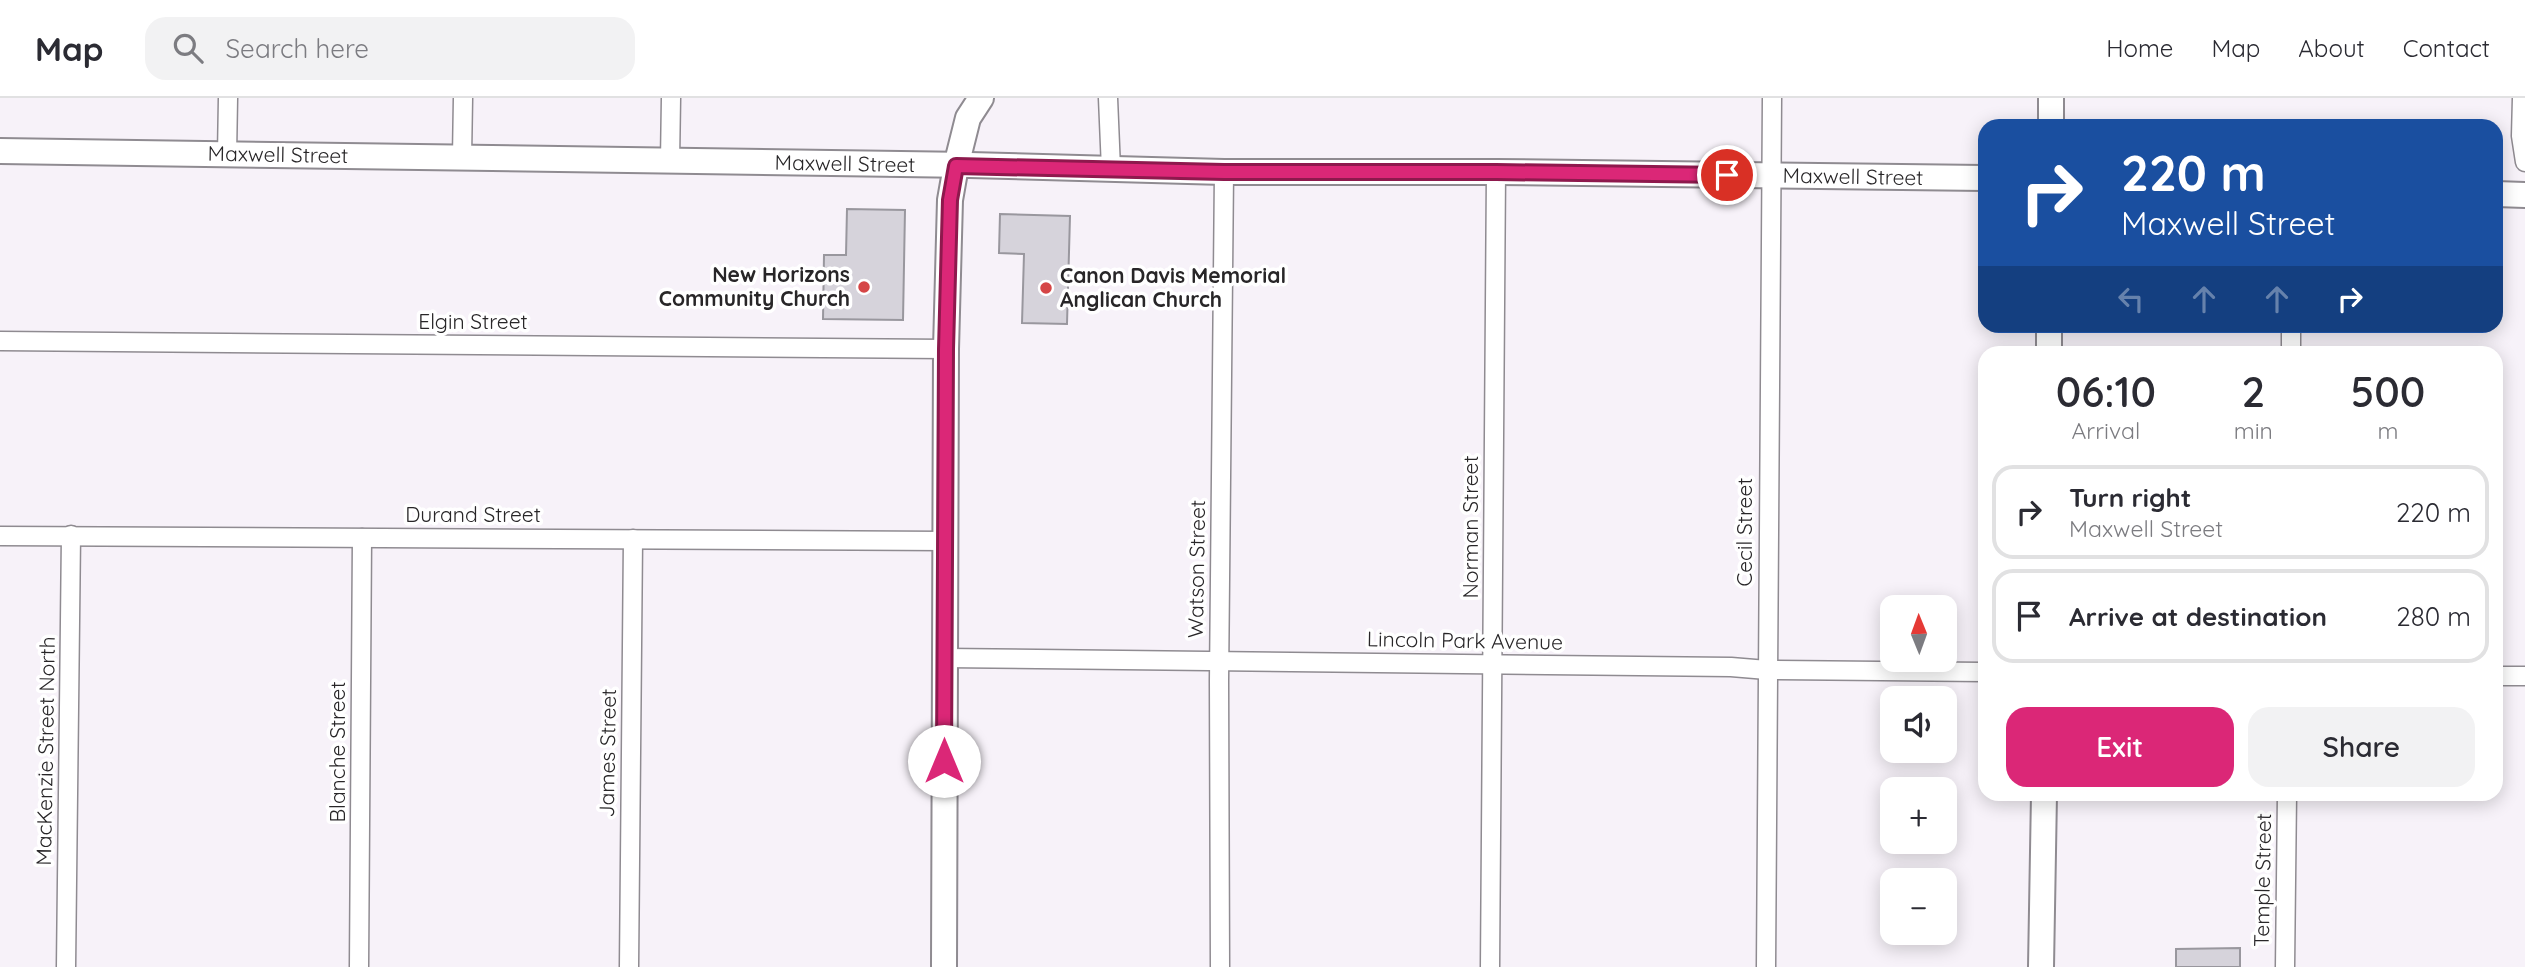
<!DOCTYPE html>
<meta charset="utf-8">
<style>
body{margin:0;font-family:Quicksand,sans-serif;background:#f2f2f3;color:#2b2b33;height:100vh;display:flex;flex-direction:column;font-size:26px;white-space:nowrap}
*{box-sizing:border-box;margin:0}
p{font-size:23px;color:#7c7c81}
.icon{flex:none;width:38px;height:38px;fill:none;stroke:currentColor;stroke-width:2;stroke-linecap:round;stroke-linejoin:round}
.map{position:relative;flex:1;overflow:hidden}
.drawer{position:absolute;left:1978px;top:248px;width:525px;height:455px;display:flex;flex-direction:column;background:#fff;border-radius:21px;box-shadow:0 4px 18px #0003}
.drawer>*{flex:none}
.banner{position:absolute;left:1978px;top:21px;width:525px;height:214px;border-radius:21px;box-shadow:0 4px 18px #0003;background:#1a4fa0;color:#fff;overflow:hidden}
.needle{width:46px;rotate:359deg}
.buttons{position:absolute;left:1880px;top:497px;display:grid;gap:14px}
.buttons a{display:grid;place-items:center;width:77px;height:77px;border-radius:14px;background:#fff;box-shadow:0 4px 18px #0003;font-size:35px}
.pin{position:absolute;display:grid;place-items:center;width:60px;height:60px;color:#fff;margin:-30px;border:4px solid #fff;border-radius:50%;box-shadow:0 2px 7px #0007}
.me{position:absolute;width:77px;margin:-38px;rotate:0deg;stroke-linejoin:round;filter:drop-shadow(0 0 5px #0008)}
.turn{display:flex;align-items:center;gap:24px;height:147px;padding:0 28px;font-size:32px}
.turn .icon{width:91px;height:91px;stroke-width:2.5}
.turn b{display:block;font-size:49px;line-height:60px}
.lanes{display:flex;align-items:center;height:66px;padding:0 28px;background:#0003;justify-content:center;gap:35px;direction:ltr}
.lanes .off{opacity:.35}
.eta{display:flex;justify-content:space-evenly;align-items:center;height:119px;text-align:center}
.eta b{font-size:42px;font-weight:600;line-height:49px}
.primary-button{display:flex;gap:14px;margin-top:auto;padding:14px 28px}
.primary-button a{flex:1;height:80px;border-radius:21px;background:#db2777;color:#fff;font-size:28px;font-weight:600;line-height:80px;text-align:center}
.primary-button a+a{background:#f2f2f3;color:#2b2b33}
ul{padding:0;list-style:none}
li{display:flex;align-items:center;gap:21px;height:94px;margin:0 14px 10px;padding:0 14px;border:4px solid #e1e1e2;border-radius:21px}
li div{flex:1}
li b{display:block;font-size:26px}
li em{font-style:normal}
header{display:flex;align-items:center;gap:42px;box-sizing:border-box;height:98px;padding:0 35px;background:#fff;border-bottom:2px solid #e1e1e2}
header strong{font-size:33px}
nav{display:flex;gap:38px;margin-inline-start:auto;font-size:24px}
.search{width:490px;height:63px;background:#f2f2f3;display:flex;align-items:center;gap:18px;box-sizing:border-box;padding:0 24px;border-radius:21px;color:#7c7c81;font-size:26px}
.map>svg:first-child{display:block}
.building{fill:#d6d3db;stroke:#99979e;stroke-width:2}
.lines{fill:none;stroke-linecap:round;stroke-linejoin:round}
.street-casing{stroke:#8f8b91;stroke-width:21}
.secondary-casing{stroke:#8f8b91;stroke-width:28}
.street{stroke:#fff;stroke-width:18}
.secondary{stroke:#fff;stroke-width:24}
.route-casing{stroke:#8e194d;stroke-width:18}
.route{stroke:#db2777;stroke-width:12}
.poi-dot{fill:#d54546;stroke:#fff;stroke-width:2.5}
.labels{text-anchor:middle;stroke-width:7;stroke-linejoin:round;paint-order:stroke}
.street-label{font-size:21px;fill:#282628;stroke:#fff}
.poi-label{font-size:21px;font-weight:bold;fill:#282628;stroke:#fff;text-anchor:end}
</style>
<header>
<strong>Map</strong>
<div class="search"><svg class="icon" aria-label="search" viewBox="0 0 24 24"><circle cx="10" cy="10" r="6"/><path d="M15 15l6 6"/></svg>Search here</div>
<nav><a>Home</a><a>Map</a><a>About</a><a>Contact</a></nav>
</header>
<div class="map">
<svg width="2525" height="869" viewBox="0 0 2525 869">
<rect width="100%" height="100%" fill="#f7f2f9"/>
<g class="building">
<path d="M847,111l58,1 -2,110 -80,-1 1,-64h22z"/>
<path d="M1000,116l70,2 -3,108 -45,-1 2,-69 -25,-1z"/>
<path d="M2240,850v19h-64v-18z"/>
</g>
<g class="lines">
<g class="street-casing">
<g id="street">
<path d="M1108,0l3,71"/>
<path d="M2522,0l-1,38 4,26"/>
<path d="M227,57l1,-57"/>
<path d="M462,59l1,-59"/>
<path d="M670,63l1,-63"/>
<path d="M0,243l946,8"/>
<path d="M2291,256v-28"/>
<path d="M0,438l946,5"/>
<path d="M945,560l786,9 36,3 217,2"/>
<path d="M2496,578h29"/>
<path d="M66,869l5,-432"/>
<path d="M359,869l3,-429"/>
<path d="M629,869l4,-428"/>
<path d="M1220,869l-1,-286 5,-509"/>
<path d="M1490,869l6,-795"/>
<path d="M1766,869l6,-869"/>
<path d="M2285,869l2,-173"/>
</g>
</g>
<g class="secondary-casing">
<g id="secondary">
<path d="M2051,28v-28"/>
<path d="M0,53l970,14 254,7h272l488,6"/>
<path d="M2496,96l29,1"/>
<path d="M2049,256v-28"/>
<path d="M944,869l2,-618 4,-149 6,-34 12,-48 13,-20"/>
<path d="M2041,869l3,-173"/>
</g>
</g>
<use href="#street" class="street"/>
<use href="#secondary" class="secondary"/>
</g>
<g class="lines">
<g class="route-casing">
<path id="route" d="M944,663l2,-412 4,-149 6,-34 268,6h272l231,3"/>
</g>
<use href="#route" class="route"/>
</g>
<g class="poi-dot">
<circle cx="864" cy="189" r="7"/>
<circle cx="1046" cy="190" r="7"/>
</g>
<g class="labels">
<g class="street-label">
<text transform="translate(278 57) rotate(1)" y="7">Maxwell Street</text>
<text transform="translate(845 66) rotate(1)" y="7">Maxwell Street</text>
<text transform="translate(1853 79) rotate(1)" y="7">Maxwell Street</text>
<text x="473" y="231">Elgin Street</text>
<text x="473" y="424">Durand Street</text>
<text transform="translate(1471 429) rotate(-90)" y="7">Norman Street</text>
<text transform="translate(1745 434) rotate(-90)" y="7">Cecil Street</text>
<text transform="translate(1197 471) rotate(-89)" y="7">Watson Street</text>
<text transform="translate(1465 543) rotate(1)" y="7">Lincoln Park Avenue</text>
<text transform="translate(46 653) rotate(-89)" y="7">MacKenzie Street North</text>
<text transform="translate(338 654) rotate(-90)" y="7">Blanche Street</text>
<text transform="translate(608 655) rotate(-89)" y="7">James Street</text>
<text transform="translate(2263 782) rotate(-89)" y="7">Temple Street</text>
</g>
<g class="poi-label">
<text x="850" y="184">New Horizons<tspan x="850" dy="24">Community Church</tspan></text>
<text x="1060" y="185" text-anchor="start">Canon Davis Memorial<tspan x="1060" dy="24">Anglican Church</tspan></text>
</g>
</g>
</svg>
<div class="buttons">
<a><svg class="needle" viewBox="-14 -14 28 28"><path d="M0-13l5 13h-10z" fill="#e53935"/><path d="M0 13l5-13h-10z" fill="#7c7c81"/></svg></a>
<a><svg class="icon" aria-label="sound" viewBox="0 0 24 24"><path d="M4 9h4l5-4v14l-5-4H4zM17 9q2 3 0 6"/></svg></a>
<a>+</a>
<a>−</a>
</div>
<div class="pin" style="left:1727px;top:77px;background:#d93025"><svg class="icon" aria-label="arrive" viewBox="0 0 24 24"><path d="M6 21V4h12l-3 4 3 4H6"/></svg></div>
<svg class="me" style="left:944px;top:663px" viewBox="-20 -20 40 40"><circle r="19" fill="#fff"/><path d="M0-13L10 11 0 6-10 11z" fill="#db2777"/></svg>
<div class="banner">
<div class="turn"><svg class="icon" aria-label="right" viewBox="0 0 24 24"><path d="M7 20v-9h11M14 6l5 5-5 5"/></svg><div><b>220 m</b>Maxwell Street</div></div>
<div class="lanes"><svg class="icon off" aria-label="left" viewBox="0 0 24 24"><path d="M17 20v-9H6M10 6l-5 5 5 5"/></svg><svg class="icon off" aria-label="ahead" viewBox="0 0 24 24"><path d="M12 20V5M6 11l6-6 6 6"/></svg><svg class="icon off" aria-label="ahead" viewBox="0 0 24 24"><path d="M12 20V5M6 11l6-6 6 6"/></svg><svg class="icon" aria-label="right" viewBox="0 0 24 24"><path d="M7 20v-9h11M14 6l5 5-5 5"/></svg></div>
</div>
<section class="drawer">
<div class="eta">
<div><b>06:10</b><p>Arrival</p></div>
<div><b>2</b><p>min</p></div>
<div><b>500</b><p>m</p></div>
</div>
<ul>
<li><svg class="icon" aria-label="right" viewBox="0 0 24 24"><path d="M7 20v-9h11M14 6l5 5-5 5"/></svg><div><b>Turn right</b><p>Maxwell Street</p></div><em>220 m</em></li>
<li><svg class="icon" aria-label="arrive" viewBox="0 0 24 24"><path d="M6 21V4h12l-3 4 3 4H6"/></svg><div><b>Arrive at destination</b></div><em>280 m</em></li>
</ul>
<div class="primary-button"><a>Exit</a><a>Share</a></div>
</section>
</div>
